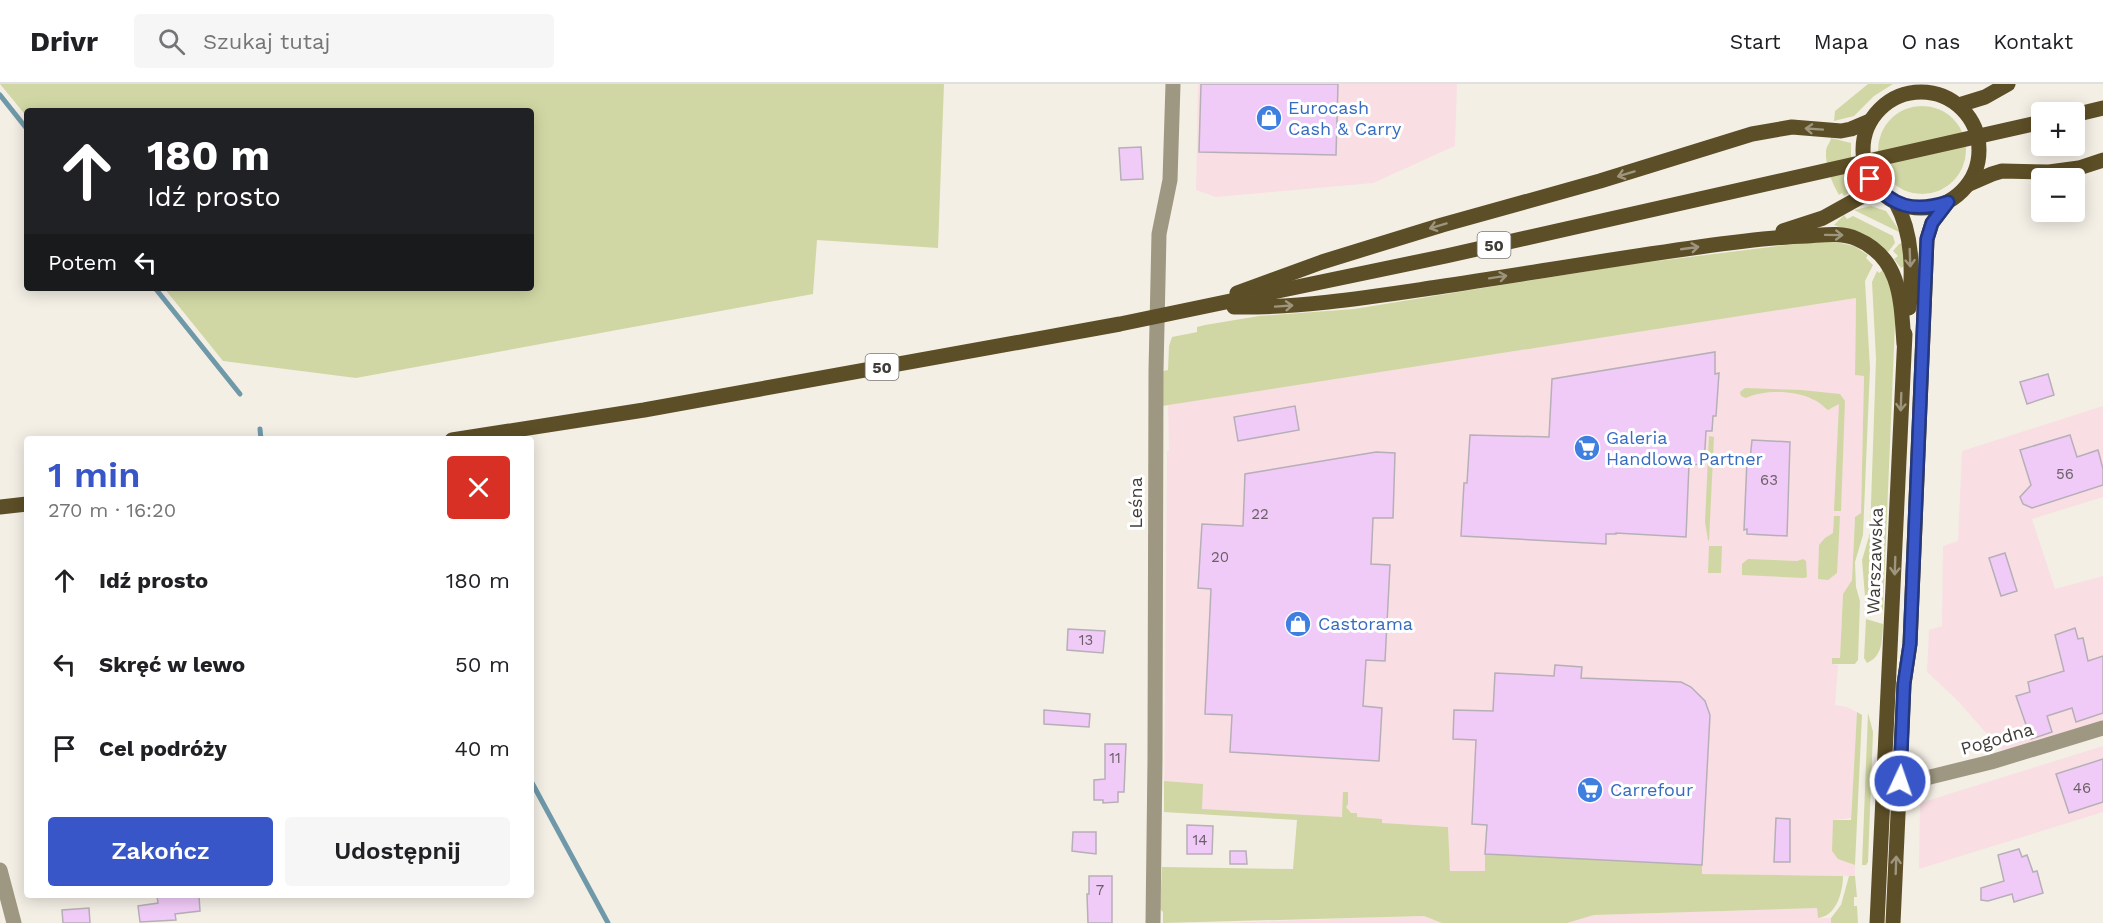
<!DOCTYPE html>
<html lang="pl">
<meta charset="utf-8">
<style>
body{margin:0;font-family:"Work Sans",sans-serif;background:#f6f6f6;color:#202124;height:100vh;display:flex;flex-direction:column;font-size:22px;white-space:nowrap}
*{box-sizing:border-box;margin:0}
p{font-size:20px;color:#757577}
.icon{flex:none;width:33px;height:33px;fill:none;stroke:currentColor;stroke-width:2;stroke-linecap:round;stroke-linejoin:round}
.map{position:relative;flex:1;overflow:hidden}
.sheet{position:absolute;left:24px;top:352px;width:510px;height:462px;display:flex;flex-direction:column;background:#fff;border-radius:6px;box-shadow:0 3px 15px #0003}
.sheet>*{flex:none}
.banner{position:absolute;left:24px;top:24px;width:510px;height:183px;border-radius:6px;box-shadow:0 3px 15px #0003;background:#202124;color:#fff;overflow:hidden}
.tools{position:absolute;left:2031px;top:18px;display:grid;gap:12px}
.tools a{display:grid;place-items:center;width:54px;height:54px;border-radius:6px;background:#fff;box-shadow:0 3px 15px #0003;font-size:30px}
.pin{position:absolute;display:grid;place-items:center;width:51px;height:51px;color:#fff;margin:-26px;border:3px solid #fff;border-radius:50%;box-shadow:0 2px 6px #0007}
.me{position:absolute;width:66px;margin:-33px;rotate:3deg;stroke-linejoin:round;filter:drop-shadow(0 0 4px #0008)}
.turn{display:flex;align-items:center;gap:21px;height:126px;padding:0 24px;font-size:27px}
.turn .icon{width:78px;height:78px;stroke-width:2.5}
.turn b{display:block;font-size:42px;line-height:51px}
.then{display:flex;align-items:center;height:57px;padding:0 24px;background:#0003;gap:12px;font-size:22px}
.round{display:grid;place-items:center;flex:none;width:63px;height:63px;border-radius:6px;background:#f6f6f6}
.summary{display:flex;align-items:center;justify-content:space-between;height:102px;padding:0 24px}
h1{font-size:36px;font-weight:600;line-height:45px;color:#3856c7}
.action{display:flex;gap:12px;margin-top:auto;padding:12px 24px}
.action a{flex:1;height:69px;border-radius:6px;background:#3856c7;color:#fff;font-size:24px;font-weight:600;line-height:69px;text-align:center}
.action a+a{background:#f6f6f6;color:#202124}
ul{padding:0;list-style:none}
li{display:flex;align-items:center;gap:18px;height:84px;padding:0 24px}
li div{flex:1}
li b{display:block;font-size:22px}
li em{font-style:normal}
header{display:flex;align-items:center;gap:36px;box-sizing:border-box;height:84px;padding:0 30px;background:#fff;border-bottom:2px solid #e0e0e0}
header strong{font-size:28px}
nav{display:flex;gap:33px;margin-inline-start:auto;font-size:21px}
.search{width:420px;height:54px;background:#f6f6f6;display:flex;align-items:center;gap:15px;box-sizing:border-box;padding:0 21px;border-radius:6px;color:#757577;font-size:22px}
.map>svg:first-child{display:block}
.commercial{fill:#f9dee3}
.green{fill:#d1d7a4}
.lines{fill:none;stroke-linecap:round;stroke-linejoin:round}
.stream{stroke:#6f99a9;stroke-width:5}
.building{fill:#f1cbf7;stroke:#b6afb7;stroke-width:1.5}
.minor{stroke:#9e9781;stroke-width:15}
.major{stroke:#5c4e26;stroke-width:15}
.oneway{stroke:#9d957d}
.route-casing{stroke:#243881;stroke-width:15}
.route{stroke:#3856c7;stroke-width:10}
.labels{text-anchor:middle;stroke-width:6;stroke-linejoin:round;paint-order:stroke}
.number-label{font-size:15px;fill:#6c6068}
.shield{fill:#fff;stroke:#797774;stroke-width:1.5}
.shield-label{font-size:16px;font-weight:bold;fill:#3f3d39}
.shop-label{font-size:18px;fill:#366cbe;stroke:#fff;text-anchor:start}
.street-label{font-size:18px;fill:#3f3d39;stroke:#fff}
</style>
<header>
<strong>Drivr</strong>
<div class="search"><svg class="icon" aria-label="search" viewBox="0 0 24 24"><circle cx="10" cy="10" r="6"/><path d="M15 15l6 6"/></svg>Szukaj tutaj</div>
<nav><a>Start</a><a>Mapa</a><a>O nas</a><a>Kontakt</a></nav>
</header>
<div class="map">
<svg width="2103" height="839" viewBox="0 0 2103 839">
<rect width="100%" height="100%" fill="#f4efe5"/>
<g class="commercial">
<path d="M1198,0h259l-2,62 -82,37 -157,14 -20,-7z"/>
<path d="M1856,214l-1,77h9l-3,138 -6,4 -3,63 -9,14 -3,64h-7l-1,6 6,1 -3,40 12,2 10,5 -6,106 -18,2 18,44 4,1v11l-154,-2v-9l-215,-11 -1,17h-35l-2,-44 -284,-15 3,-361 2,-1 -1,-45z"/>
<path d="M2103,322v91l-71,22 23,70 48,-13v149l-101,26 -45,-51 -30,-28 2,-42 13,-4 1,-80 15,-5 4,-90z"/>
<path d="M2103,662v66l-184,57 1,-66z"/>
<path d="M1817,824l1,10h13v5h-264l27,-8z"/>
<path d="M1424,832l18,7h-221z"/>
</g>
<g class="green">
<path d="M0,0h944l-6,164 -121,-8 -4,54 -457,84 -133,-17 -59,-73h367v-177h-504v6z"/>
<path d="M1868,0h25l-19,12 -20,20 -20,5 1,-10z"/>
<circle cx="1922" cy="66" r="44"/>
<path d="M1831,54l20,5v17l9,26 -16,10 -2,-3 -3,2c-7,-12 -14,-29 -13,-44 1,-7 4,-7 5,-13z"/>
<path d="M1871,122l15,5 15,22 -47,-23z"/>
<path d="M1844,131l3,4 6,-3 40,20 2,7 -7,9c-18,-19 -33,-18 -54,-27z"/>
<path d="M1827,156l27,6 14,9 -2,3 7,7 -8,16 5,87 -7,167 -8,27 1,25 4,14 -2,59 -3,4h-23v-6h8l3,-64 9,-14 3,-63 6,-4 3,-137 -9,-1 1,-77 -694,108 1,-35 5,-1 1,-24 3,-9 25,-5v-5l8,-2 54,-9 95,-7 271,-44z"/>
<path d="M1903,159l1,23 -3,2 -7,-9 4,-3 -5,-5 6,-7z"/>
<path d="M1883,186l13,30 -13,310 -17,-1 -4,-49 8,-27 6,-174 -4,-77 5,-11 2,2z"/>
<path d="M1745,304l56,2 39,4 5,7 -4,110h-7l5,-107 -11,6c-5,-4 -10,-9 -16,-11 -18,-9 -48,-9 -66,-1l-5,-2 -1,-4z"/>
<path d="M1709,352l5,1 -5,104 -1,-1 -3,-18z"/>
<path d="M1834,432h6l-3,57 -9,7 -10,-1 1,-34 6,-7 8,-5z"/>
<path d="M1709,462h13l-1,27h-13z"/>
<path d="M1748,475l49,2 6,-2 3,2 1,16 -3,1 -62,-3v-11z"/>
<path d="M1866,535l17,5c-1,16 0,32 -16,39l-3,-5z"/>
<path d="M1857,628l5,3 -7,150 -17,-6 -6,-8 1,-31h18z"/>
<path d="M1868,629l5,19 -5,130 -2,3h-4z"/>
<path d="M1164,697l39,3 -1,25 140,8 1,-25h5v12l-2,3 5,6h6v4l25,2v4l66,4 2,44h35v-17l217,11v9l141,2c0,15 -6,40 -25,42l-1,-10 -223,7 -27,8h-125l-18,-7 -261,7v-11l-3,-3 2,-42 131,2 4,-49 -133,-8z"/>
<path d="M1849,792h6l2,21h-3v9h3l1,17h-27v-5l10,-13z"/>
</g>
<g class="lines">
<g class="stream">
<path d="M0,11l27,34"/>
<path d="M155,204l85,106"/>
<path d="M260,345l1,11"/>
<path d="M531,697l77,142"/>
</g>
</g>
<g class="building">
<path d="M1201,0h137l-2,71 -137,-3z"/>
<path d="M1141,63l2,32 -22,1 -2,-32z"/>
<path d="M1715,268v22l4,-1 -3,43h-3l-1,15h-6l-2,34 -15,-1 -3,73 -70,-4v1h-10v10l-145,-8 3,-53h3l3,-48 79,2 3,-58z"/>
<path d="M2048,290l6,21 -27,9 -7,-22z"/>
<path d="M1295,322l4,24 -61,11 -4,-24z"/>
<path d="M2070,351l7,22 21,-7 5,19v16l-71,23 -9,-4 -3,-7 11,-12 -11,-35z"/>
<path d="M1752,356l38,2 -3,94 -40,-2v-5l-3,1 3,-70h3z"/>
<path d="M1376,368l19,1 -2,65h-20l-2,46 19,1 -5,96 -19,-1 -3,46 19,2 -3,53 -149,-9 2,-37 -27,-1 6,-125 -13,-1 4,-64 41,2 2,-52z"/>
<path d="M2005,469l12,38 -16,5 -12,-38z"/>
<path d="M2075,544l3,11 5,-1 5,23 15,-5v57l-27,9 -4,-14 -25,8 5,16 -21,7 -15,-43 14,-4 -2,-10 36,-11 -9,-36z"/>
<path d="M1068,545l37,2 -2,22 -36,-3z"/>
<path d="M1555,581l27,2 -1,11 100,4 10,5 14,14 5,14 -8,150 -217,-11 2,-29 -15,-1 4,-84 -23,-1 1,-29 39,1 2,-38 59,3z"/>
<path d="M1044,626l46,4 -1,13 -45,-3z"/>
<path d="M1105,660h21l-2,48h-6v10l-15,1v-3h-9v-20l11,-1z"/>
<path d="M2103,675v43l-34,11 -13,-39z"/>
<path d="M1776,734l14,1v43h-16z"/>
<path d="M1187,741l26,1 -1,28h-25z"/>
<path d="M1073,748h23v22l-24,-3z"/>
<path d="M2019,765l3,8 5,-2 6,17 4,-1 6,22 -29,9 -2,-8 -24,7 -7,-1v-12l23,-7 -6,-26z"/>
<path d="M1230,767h16l1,13h-17z"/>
<path d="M1089,792h23v47h-24l-1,-29h2z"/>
<path d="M157,812h42l1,15 -25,3 1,6 -36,2 -2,-16 20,-3z"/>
<path d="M89,824l1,15h-27l-1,-13z"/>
</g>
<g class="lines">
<g class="minor">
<path d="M1900,697l18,-1 73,-18 112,-34"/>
<path d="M0,786l14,53"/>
<path d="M1153,839l2,-164 1,-388 3,-137 11,-54 3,-96"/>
</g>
<g class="major">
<circle cx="1921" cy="66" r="58"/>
<path d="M1959,21l26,-8 23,-13"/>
<path d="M2074,31l29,-7"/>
<path d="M1969,100l23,-10 10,-3 47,1 30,-4 24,-8"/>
<path d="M1896,119c17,31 17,69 13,105"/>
<path d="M1783,147l40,-13 36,-20 21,-7"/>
<path d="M1237,209l85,-31 120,-37 158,-44 152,-47 40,-7 49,4 10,-2 19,-8"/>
<path d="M1234,223c69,1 136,-10 204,-20 87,-13 174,-28 261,-40 36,-5 72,-10 108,-11 17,-1 34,-4 50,3 45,19 44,64 47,105"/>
<path d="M452,356l192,-30 476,-86 326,-68 596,-134"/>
<path d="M0,423l27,-3"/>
<path d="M1877,839l28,-589"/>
<path d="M1893,839l11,-239 6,-40 17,-405 5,-16 16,-21"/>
</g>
</g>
<defs><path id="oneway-shaft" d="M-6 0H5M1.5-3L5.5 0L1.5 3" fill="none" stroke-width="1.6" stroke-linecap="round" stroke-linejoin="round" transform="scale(1.5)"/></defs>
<g class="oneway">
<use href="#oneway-shaft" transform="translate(1814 45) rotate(-176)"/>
<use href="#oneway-shaft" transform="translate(1626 90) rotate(163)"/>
<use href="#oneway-shaft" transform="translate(1438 142) rotate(163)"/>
<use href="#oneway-shaft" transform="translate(1834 151) rotate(1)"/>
<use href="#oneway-shaft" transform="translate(1690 164) rotate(-8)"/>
<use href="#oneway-shaft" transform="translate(1910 174) rotate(88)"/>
<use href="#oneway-shaft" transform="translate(1498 193) rotate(-9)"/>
<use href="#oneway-shaft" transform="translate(1284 222) rotate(-4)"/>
<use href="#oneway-shaft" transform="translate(1901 318) rotate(92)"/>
<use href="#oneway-shaft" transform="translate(1895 482) rotate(92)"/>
<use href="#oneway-shaft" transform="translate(1896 781) rotate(-88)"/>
</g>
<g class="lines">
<g class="route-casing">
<path id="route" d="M1870,95c22,28 44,34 78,23l-16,21 -5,16 -17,405 -6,40 -4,97"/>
</g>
<use href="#route" class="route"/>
</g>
<defs>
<g id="shop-disc" transform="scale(1.35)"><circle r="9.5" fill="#3f7fe0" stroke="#fff"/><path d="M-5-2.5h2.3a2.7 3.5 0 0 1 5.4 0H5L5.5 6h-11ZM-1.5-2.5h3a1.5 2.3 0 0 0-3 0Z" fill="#fff"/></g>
<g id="supermarket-disc" transform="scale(1.35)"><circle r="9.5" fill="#3f7fe0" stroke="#fff"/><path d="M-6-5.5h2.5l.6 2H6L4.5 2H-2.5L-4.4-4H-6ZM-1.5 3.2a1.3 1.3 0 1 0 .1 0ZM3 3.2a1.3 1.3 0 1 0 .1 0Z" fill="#fff"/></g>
</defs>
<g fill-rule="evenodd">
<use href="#shop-disc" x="1269" y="34"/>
<use href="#supermarket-disc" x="1587" y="364"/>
<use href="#shop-disc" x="1298" y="540"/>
<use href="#supermarket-disc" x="1590" y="706"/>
</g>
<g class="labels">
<g class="number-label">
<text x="2065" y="395">56</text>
<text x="1769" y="401">63</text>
<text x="1260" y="435">22</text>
<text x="1220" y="478">20</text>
<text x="1086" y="561">13</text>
<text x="1115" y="679">11</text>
<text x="2082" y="709">46</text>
<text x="1200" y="761">14</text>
<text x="1100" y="811">7</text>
</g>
<g class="shield">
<rect x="1477.5" y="148" width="33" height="26" rx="4.5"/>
<rect x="865.5" y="270" width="33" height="26" rx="4.5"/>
</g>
<g class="shield-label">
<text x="1494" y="167">50</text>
<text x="882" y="289">50</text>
</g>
<g class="shop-label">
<text x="1288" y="30">Eurocash<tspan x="1288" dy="21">Cash &amp; Carry</tspan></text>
<text x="1606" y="360">Galeria<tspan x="1606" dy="21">Handlowa Partner</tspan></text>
<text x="1318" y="546">Castorama</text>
<text x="1610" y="712">Carrefour</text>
</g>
<g class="street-label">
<text transform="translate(1136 419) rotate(-90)" y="6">Leśna</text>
<text transform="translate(1875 477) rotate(-88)" y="6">Warszawska</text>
<text transform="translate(1997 655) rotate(-16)" y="6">Pogodna</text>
</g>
</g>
</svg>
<div class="tools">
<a>+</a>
<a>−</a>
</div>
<div class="pin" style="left:1870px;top:95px;background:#d93025"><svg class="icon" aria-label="arrive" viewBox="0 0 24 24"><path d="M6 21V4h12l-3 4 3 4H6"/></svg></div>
<svg class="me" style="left:1900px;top:697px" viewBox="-20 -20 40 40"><circle r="17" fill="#3856c7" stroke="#fff" stroke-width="3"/><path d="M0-11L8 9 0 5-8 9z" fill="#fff"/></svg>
<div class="banner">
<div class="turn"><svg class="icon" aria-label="ahead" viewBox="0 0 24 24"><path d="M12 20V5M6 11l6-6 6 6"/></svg><div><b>180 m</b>Idź prosto</div></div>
<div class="then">Potem<svg class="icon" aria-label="left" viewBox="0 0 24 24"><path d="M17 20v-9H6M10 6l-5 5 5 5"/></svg></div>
</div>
<section class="sheet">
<div class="summary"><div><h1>1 min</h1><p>270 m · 16:20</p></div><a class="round" style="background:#d93025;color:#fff"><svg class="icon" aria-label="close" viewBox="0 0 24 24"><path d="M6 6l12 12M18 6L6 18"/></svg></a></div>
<ul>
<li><svg class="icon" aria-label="ahead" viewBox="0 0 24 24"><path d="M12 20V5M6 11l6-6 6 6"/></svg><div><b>Idź prosto</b></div><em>180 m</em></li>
<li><svg class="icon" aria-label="left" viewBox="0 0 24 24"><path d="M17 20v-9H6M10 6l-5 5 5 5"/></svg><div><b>Skręć w lewo</b></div><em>50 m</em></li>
<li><svg class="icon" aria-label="arrive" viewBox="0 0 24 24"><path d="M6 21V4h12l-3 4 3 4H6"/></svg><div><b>Cel podróży</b></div><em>40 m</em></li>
</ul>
<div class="action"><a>Zakończ</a><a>Udostępnij</a></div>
</section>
</div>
